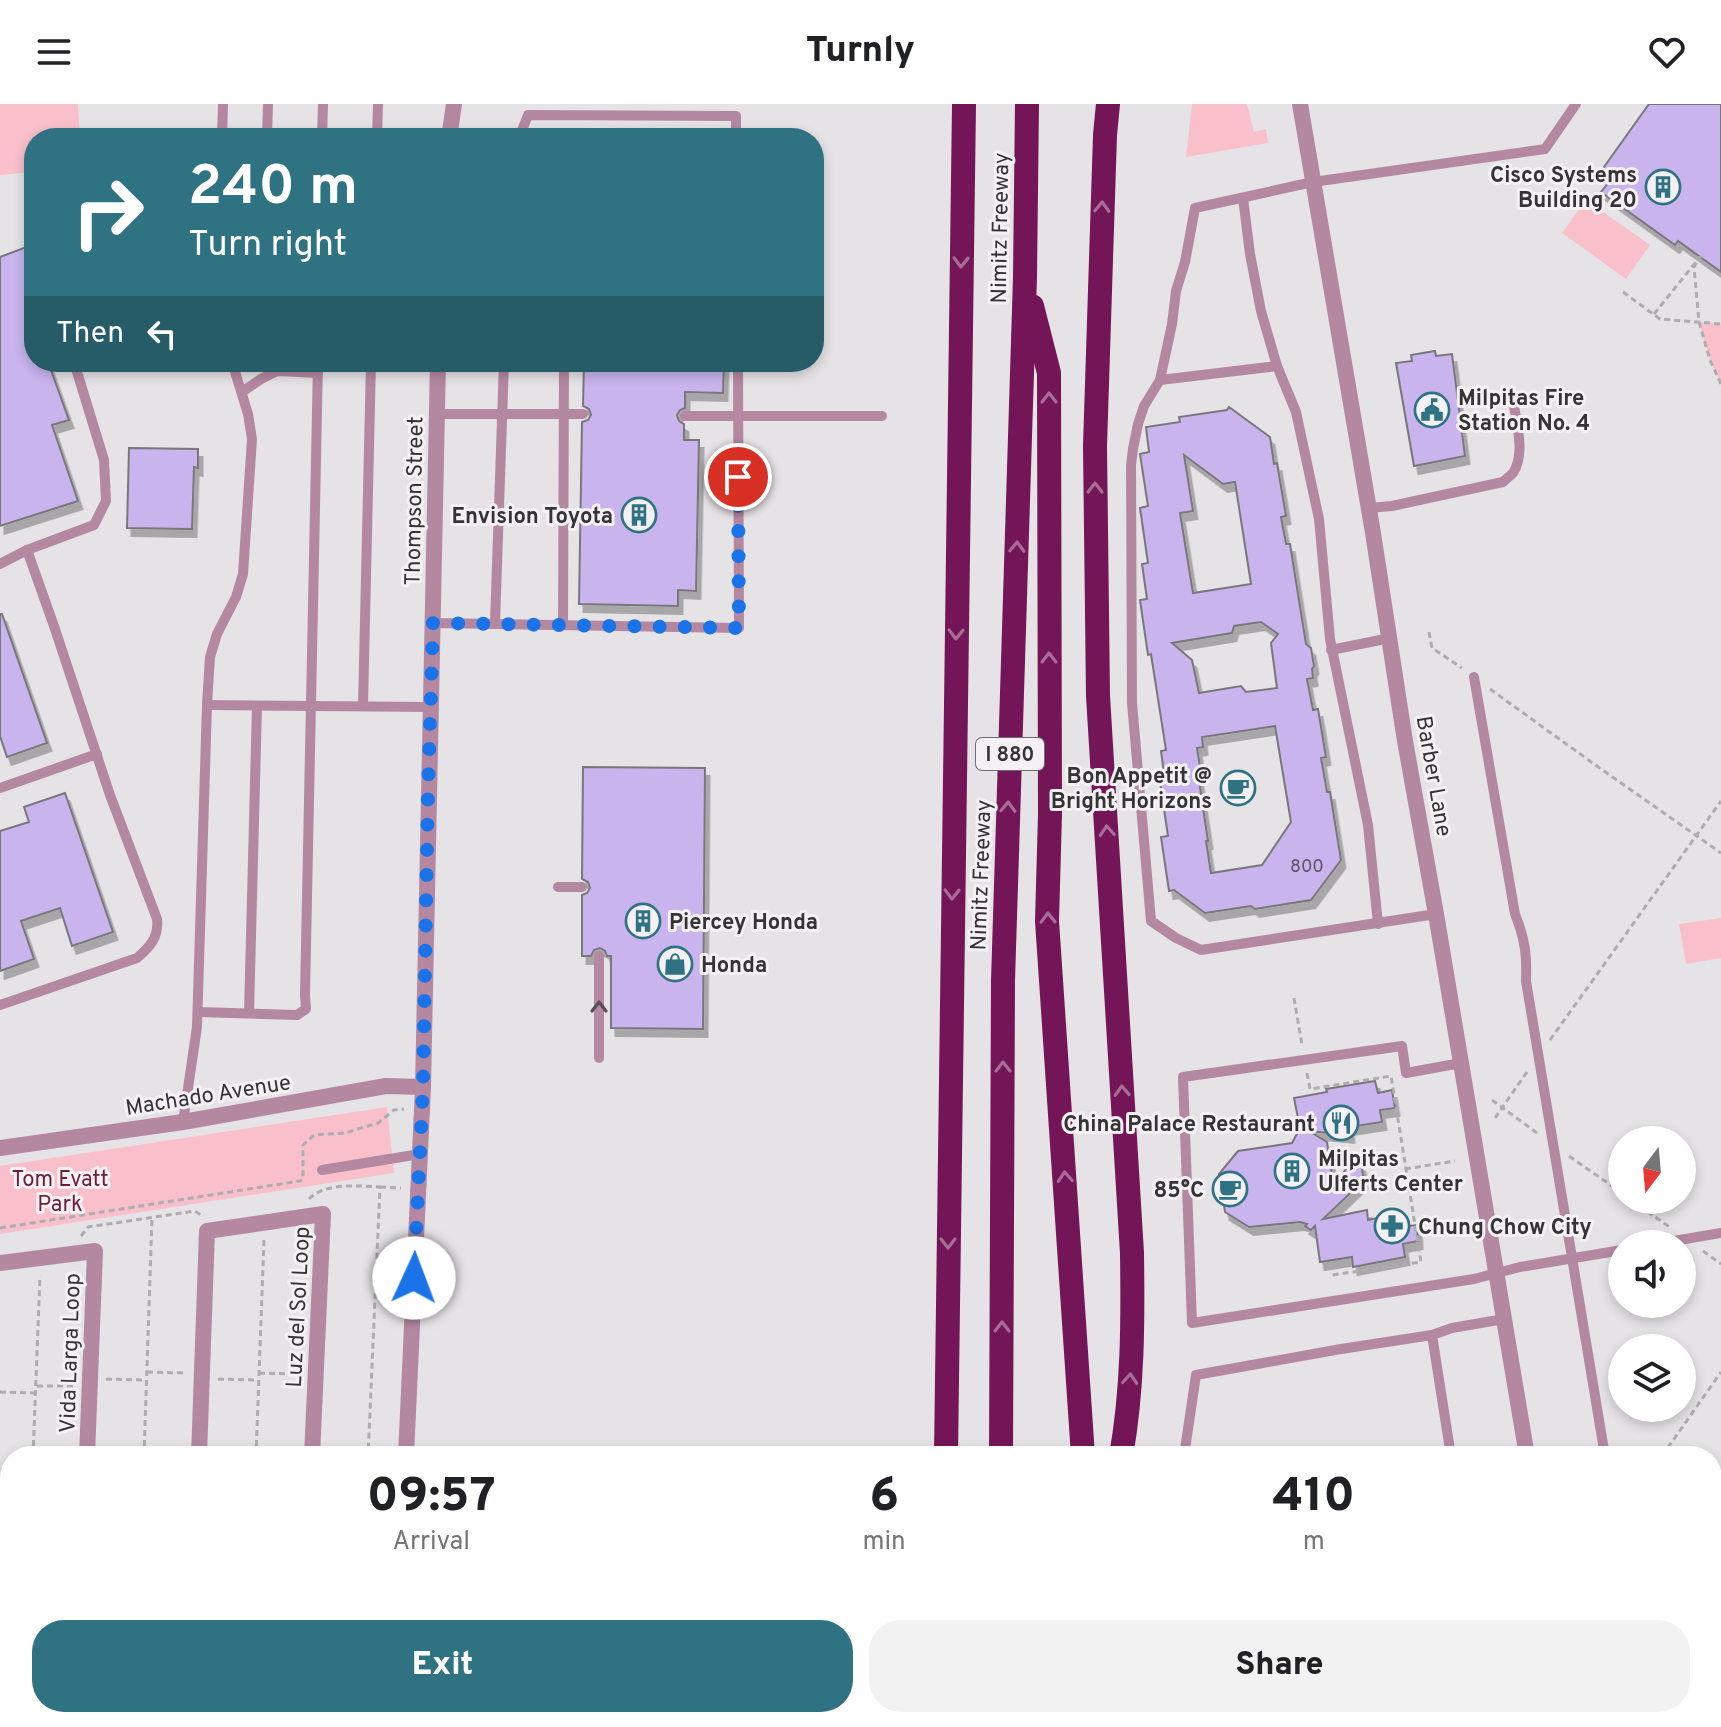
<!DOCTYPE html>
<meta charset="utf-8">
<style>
body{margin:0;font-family:Overpass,sans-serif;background:#f2f2f2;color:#202124;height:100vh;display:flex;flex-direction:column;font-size:30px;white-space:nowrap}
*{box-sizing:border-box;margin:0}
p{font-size:26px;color:#757577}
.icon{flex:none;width:44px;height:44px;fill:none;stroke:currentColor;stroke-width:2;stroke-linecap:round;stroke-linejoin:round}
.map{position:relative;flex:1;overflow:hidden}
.side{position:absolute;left:0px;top:1342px;width:1722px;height:282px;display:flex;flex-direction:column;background:#fff;border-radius:32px 32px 0 0;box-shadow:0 4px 12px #0003}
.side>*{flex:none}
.hud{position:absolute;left:24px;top:24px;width:800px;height:244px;border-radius:32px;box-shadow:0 4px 12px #0003;background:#2f7383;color:#fff;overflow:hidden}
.needle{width:52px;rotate:196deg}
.tools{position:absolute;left:1608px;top:1022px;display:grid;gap:16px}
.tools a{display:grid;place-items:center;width:88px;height:88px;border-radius:50%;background:#fff;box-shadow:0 4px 12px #0003;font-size:40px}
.pin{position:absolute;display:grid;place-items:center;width:68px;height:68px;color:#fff;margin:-34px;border:4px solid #fff;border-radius:50%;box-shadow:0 2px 8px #0007}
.me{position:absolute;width:88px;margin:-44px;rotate:2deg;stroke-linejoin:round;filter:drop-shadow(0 0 6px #0008)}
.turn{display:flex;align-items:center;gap:28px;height:168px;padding:0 32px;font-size:36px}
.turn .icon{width:104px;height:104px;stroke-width:2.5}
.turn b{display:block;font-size:56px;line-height:68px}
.then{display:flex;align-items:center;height:76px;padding:0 32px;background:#0003;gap:16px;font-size:30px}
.eta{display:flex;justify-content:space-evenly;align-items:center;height:136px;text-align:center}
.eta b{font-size:48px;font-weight:800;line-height:56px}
.primary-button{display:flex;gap:16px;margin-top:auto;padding:16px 32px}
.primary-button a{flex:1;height:92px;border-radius:32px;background:#2f7383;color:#fff;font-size:32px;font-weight:800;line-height:92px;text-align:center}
.primary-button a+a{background:#f2f2f2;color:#202124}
header{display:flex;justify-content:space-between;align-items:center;height:104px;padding:0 32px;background:#fff;font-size:36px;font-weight:800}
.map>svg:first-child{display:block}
.green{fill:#f9c0cc}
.building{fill:#c9b4ee;stroke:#78777b;stroke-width:2;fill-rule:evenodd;filter:url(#shadow)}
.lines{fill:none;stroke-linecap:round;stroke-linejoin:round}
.path{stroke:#aeacaf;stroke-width:3;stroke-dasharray:6 4;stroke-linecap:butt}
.service{stroke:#b588a2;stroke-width:10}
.minor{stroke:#b588a2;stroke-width:16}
.tertiary{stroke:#b588a2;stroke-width:16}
.motorway{stroke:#731557;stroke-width:24}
.oneway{stroke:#a76d96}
.oneway2{stroke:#5b4d56}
.route{stroke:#1a73e8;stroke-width:14;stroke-dasharray:0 25.2}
.labels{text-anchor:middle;stroke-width:6;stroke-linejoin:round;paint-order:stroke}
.number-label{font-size:18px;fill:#5a5463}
.shield{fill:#f4f0f4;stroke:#6e6c6e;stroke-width:2}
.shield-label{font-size:20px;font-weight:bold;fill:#353435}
.poi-label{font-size:22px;font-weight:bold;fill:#353435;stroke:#f4f0f4;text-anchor:end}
.street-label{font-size:22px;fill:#353435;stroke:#f4f0f4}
.park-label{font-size:22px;fill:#6e1e39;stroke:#f4f0f4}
</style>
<header><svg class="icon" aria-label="menu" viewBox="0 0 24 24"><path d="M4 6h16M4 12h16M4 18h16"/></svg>Turnly<svg class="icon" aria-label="heart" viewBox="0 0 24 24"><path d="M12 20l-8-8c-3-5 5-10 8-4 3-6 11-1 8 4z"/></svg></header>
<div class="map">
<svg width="1721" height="1623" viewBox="0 0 1721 1623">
<defs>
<filter id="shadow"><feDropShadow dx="4.5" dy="8" stdDeviation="0" flood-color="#0004"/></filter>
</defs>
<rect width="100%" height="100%" fill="#e6e3e7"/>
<g class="green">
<path d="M0,0h78l2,34h-46v34l-34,3z"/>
<path d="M1192,0h55l7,28 12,-3 2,14 -82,14z"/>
<path d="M1586,96l64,45 -24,34 -64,-46z"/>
<path d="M1699,218l22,2v60l-11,-24z"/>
<path d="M1721,814v40l-35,6 -7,-40z"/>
<path d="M387,1003l7,66 -394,61v-68z"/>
</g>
<g class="building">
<path d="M1649,0h72v168l-43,-31 -3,4 -74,-53 8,-10 -10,-8z"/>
<path d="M29,142l5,14v102h14l21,58 -17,5 26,76 -78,25v-269z"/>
<path d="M1435,247l1,5 16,-2 13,102 -51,10 -18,-103 16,-2 -1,-6z"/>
<path d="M584,258h140l-1,31 -38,-1v16l-5,2 -3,5 2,6 5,3v16h15l-3,151 -18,-1v16l-99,-2 3,-182 6,-2 3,-5 -2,-6 -6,-3z"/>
<path d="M1229,303l41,30 4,27 3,-1 9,53 -5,1 5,27h4l16,100 5,4 3,18 -2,3 1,9 -6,1 6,31 5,-1 8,48 -5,1 6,34h3l11,68 -30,40 -56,9 -4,-3 -46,7 -31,-23 -5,1 -8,-54 7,-1 -8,-54 5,-1 -4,-30 5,-1 -15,-96 -3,1 -8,-55 7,-1 -5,-35 6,-1 -8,-55 8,-2 -8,-52 9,-2 -3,-25 34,-5 -1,-5 48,-7zM1184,351l39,29 12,-2 16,102 -58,9 -13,-80 13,-2zM1261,518l17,12 -7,9 6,45 -31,4 -5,-6 -42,7 -7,-33 -20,-17 60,-10 2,-7zM1275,622l16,96 -29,43 -51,8 -5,-32h2l-10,-67 3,-1 -4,-25 6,-1 -1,-10z"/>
<path d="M129,344l69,1v19l-4,-1 -2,62 -65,-1z"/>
<path d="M0,510h2l45,129 -40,14 -7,-21z"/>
<path d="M583,663l122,1 -2,261 -92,-1v-72h-4l-2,-5 -5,-3 -6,2 -3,6h-9v-61l5,-2 3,-5 -2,-6 -6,-3z"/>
<path d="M65,689l48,139 -41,14 -12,-38 -39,13 13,38 -34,12v-140l29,-9 -5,-15z"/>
<path d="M1375,977l3,12 14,-3 3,18 -15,2 2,12 -33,5 1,8 -41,-4 18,11 7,44 19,-27 8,5 3,16 -41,39 44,-9 1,10 29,-6 2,13 18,-2 1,16 -15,3 2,13 -52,10 -1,-10 -32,5 -5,-36 -4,4 -6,-4 2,-2 -7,-2 -51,5 -24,-15 -6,-38 19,-23 54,-8 8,-15 -6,-30 33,-6 -1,-3z"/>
</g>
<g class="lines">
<g class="path">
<path d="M1623,188l37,27 61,5"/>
<path d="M1654,210l46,-57 -6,10 5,55 11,38 11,24"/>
<path d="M1429,528l3,16 30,20"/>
<path d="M1490,585l104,75 127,89"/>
<path d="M1294,894l8,47"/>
<path d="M1550,936l171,-239"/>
<path d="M1307,969l3,16 81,-13 30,186 -89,13"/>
<path d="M1492,996l45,33"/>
<path d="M1495,1014l32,-46"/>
<path d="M1569,1052l53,37"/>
<path d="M1405,1065l50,-8"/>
<path d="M380,1083l21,1"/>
<path d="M309,1095c16,-17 50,-13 71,-12l-12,269"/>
<path d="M1631,1096l40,28"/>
<path d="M0,1124l300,-47 3,-2v-34l11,-10 31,-2 33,-10 16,-13 10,-1"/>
<path d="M81,1132l7,-9 107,-16 7,5"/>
<path d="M1703,1147l18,13"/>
<path d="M147,1268l40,1"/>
<path d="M259,1269l40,1"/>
<path d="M106,1275l40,1"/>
<path d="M218,1275l40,1"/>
<path d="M37,1282h37"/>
<path d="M0,1288l35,1"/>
<path d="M33,1352l7,-180"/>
<path d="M144,1352l8,-238"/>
<path d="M256,1352l8,-216"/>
<path d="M1662,1352l59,-84"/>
<path d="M1712,1545l9,6"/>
</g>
<g class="service">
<path d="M222,34l1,-34"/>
<path d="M267,34l1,-34"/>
<path d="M322,34l1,-34"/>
<path d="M377,34l1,-34"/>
<path d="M519,34l9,-23 208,1v22"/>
<path d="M1243,94l7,56 11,57 16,55 19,46 23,107 11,120 38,186 10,99"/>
<path d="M1160,276l117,-14"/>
<path d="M242,288l19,-13 16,-8 41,2"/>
<path d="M437,310h146"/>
<path d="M685,312h197"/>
<path d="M1369,404l23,-2 111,-24c3,-3 7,-6 10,-9 13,-19 3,-52 0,-73"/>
<path d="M0,460l27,-14 67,-25 12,-24 -2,-41 -30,-98"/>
<path d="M433,519l306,5 -1,-266"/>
<path d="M495,519l9,-261"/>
<path d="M563,521l1,-263"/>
<path d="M1331,546l59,-12"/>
<path d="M1474,573l41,237c10,25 12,41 11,67l79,475"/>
<path d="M207,601l223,2"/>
<path d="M363,602l8,-344"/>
<path d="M0,684l97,-34"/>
<path d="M558,783h24"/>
<path d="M1436,810l-235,36 -25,-12 -25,-17 -19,-218 -1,-238 2,-16 5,-25 6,-18 16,-26 12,-56 4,-33 9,-29 10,-54 118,-26 232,-33 31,-45"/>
<path d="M0,901l137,-47c13,-11 22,-21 20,-39l-47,-124 -56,-169 -27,-76"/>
<path d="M198,908l99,3 9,-6 -1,-14 13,-633"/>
<path d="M249,909l8,-307"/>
<path d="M599,954v-102"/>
<path d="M1461,959l-55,10 -4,-27 -219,31 9,246 282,-44 46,-12 102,-17"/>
<path d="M183,1018l14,-95 10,-322 3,-48 7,-23 19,-37 7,-23 9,-135 -4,-25 -16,-52"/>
<path d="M322,1066l98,-16"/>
<path d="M1656,1140l65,-11"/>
<path d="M1432,1231l20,-7 52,-9"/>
<path d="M1184,1352l12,-81 145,-26 91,-14 19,121"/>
<path d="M1712,1508l9,-1"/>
<path d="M193,1614v9"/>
<path d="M473,1614v9"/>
<path d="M1283,1614l1,9"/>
<path d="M1650,1614l1,9"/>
<path d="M761,1623v-9"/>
</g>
<g class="minor">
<path d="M449,34l5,-34"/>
<path d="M0,1044l183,-26 203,-36 37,1"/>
<path d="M0,1159l95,-12 -8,205"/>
<path d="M199,1352l8,-225 116,-17 -11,242"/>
<path d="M406,1352l17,-369 15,-725"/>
<path d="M0,1468l10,-2"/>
<path d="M0,1560l10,-2"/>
<path d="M87,1614v9"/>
<path d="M826,1623v-9"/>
</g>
<g class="tertiary">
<path d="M1300,0l73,429 32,208 31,173 91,542"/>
<path d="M1570,1614l2,9"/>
</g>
<g class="motorway">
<path d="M1108,0l-3,31 -10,311 3,250 34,557c1,68 1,136 -11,203"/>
<path d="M1032,202l17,67 1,441 -3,107 36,535"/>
<path d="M946,1352l18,-1352"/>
<path d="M1001,1352l2,-475 22,-704 2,-173"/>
<path d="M943,1623l1,-9"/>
<path d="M997,1623v-9"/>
<path d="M1069,1623l2,-9"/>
</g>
</g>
<defs><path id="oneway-chevron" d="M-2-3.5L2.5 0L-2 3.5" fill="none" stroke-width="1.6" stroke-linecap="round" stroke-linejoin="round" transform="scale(2)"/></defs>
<g class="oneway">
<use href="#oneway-chevron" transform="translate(1102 103) rotate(-88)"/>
<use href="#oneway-chevron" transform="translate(961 158) rotate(91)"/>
<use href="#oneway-chevron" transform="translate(1049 294) rotate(-90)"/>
<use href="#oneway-chevron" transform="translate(1095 384) rotate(-90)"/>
<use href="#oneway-chevron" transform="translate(1017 443) rotate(-88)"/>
<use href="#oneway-chevron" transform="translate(956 530) rotate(91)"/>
<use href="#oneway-chevron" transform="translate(1049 554) rotate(-90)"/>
<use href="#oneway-chevron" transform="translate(1008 703) rotate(-88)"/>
<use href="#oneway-chevron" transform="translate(1107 727) rotate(-94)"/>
<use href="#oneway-chevron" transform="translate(952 790) rotate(91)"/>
<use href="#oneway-chevron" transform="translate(1048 814) rotate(-91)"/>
<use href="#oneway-chevron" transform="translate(1003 963) rotate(-90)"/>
<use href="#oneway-chevron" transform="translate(1122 987) rotate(-93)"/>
<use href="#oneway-chevron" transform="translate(1065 1073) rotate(-94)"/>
<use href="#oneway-chevron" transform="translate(948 1139) rotate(90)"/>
<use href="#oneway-chevron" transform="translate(1002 1223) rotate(-90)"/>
<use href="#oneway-chevron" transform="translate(1130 1275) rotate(-86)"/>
</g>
<use class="oneway2" href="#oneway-chevron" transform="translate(599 903) rotate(-90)"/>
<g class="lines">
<path class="route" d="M414,1174l9,-191 5,-295 5,-169 306,5 -1,-151"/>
</g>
<defs>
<g id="building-ring" transform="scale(1.8)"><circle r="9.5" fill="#f4f0f4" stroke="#2f7383" stroke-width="1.5"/><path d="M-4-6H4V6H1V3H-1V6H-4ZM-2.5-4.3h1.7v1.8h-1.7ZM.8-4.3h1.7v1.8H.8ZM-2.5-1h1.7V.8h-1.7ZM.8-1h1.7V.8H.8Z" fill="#2f7383"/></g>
<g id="civic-ring" transform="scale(1.8)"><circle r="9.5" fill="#f4f0f4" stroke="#2f7383" stroke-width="1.5"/><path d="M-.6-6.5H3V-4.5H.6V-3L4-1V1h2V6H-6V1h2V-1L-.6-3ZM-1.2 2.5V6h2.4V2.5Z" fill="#2f7383"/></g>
<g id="cafe-ring" transform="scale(1.8)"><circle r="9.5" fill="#f4f0f4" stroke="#2f7383" stroke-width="1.5"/><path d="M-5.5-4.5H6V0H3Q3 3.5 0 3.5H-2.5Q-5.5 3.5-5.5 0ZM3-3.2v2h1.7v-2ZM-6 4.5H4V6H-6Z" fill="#2f7383"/></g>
<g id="shop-ring" transform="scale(1.8)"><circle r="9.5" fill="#f4f0f4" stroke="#2f7383" stroke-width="1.5"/><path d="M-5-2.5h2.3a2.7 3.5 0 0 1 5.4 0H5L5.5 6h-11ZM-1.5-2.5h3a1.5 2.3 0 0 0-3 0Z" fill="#2f7383"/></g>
<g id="restaurant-ring" transform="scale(1.8)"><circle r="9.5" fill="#f4f0f4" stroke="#2f7383" stroke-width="1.5"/><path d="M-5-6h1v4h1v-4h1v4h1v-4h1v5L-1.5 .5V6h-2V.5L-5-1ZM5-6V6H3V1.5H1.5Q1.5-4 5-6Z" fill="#2f7383"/></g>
<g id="pharmacy-ring" transform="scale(1.8)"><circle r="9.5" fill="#f4f0f4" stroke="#2f7383" stroke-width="1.5"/><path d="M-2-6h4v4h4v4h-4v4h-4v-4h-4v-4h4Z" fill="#2f7383"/></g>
</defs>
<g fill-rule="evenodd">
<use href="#building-ring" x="1663" y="83"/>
<use href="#civic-ring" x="1432" y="306"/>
<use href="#building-ring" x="639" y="411"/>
<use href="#cafe-ring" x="1238" y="684"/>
<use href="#building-ring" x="643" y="817"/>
<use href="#shop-ring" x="675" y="860"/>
<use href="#restaurant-ring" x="1341" y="1019"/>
<use href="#building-ring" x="1292" y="1067"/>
<use href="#cafe-ring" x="1230" y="1085"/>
<use href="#pharmacy-ring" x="1392" y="1122"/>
</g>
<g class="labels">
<g class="number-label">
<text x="1307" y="768">800</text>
</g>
<rect class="shield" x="976" y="634" width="68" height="32" rx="6"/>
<g class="shield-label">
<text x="1010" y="657">I 880</text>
</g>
<g class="poi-label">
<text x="1637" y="78">Cisco Systems<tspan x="1637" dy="25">Building 20</tspan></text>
<text x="1458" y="301" text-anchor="start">Milpitas Fire<tspan x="1458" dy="25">Station No. 4</tspan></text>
<text x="613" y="419">Envision Toyota</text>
<text x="1212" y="679">Bon Appetit @<tspan x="1212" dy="25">Bright Horizons</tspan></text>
<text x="669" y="825" text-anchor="start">Piercey Honda</text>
<text x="701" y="868" text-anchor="start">Honda</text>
<text x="1315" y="1027">China Palace Restaurant</text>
<text x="1318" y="1062" text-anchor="start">Milpitas<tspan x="1318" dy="25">Ulferts Center</tspan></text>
<text x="1204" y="1093">85°C</text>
<text x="1418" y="1130" text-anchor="start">Chung Chow City</text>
</g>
<g class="street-label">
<text transform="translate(999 124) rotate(-89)" y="8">Nimitz Freeway</text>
<text transform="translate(413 397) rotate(-89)" y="8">Thompson Street</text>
<text transform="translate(1435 672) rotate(80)" y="8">Barber Lane</text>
<text transform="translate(980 771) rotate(-88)" y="8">Nimitz Freeway</text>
<text transform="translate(208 990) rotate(-9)" y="8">Machado Avenue</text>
<text transform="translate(297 1203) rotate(-87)" y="8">Luz del Sol Loop</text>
<text transform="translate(69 1249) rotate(-88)" y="8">Vida Larga Loop</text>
</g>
<g class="park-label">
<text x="60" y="1082">Tom Evatt<tspan x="60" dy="25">Park</tspan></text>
</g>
</g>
</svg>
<div class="tools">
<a><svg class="needle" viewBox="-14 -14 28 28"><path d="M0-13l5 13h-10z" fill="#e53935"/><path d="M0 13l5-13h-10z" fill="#757577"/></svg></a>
<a><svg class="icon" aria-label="sound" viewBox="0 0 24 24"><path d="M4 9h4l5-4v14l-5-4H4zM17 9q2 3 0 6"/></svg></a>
<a><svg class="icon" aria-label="layers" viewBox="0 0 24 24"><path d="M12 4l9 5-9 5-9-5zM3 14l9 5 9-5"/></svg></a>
</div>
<div class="pin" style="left:738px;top:373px;background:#d93025"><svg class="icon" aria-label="arrive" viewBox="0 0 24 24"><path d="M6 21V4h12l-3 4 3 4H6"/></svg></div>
<svg class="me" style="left:414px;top:1174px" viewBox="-20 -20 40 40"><circle r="19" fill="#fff"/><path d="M0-13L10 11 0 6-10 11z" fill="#1a73e8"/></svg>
<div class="hud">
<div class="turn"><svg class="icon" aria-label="right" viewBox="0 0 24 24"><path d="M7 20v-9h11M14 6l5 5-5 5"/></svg><div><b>240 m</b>Turn right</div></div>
<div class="then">Then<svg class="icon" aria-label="left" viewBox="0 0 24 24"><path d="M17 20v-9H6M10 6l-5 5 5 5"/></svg></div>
</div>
<section class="side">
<div class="eta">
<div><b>09:57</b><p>Arrival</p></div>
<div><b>6</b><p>min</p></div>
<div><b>410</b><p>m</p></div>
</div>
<div class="primary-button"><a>Exit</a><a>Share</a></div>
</section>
</div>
